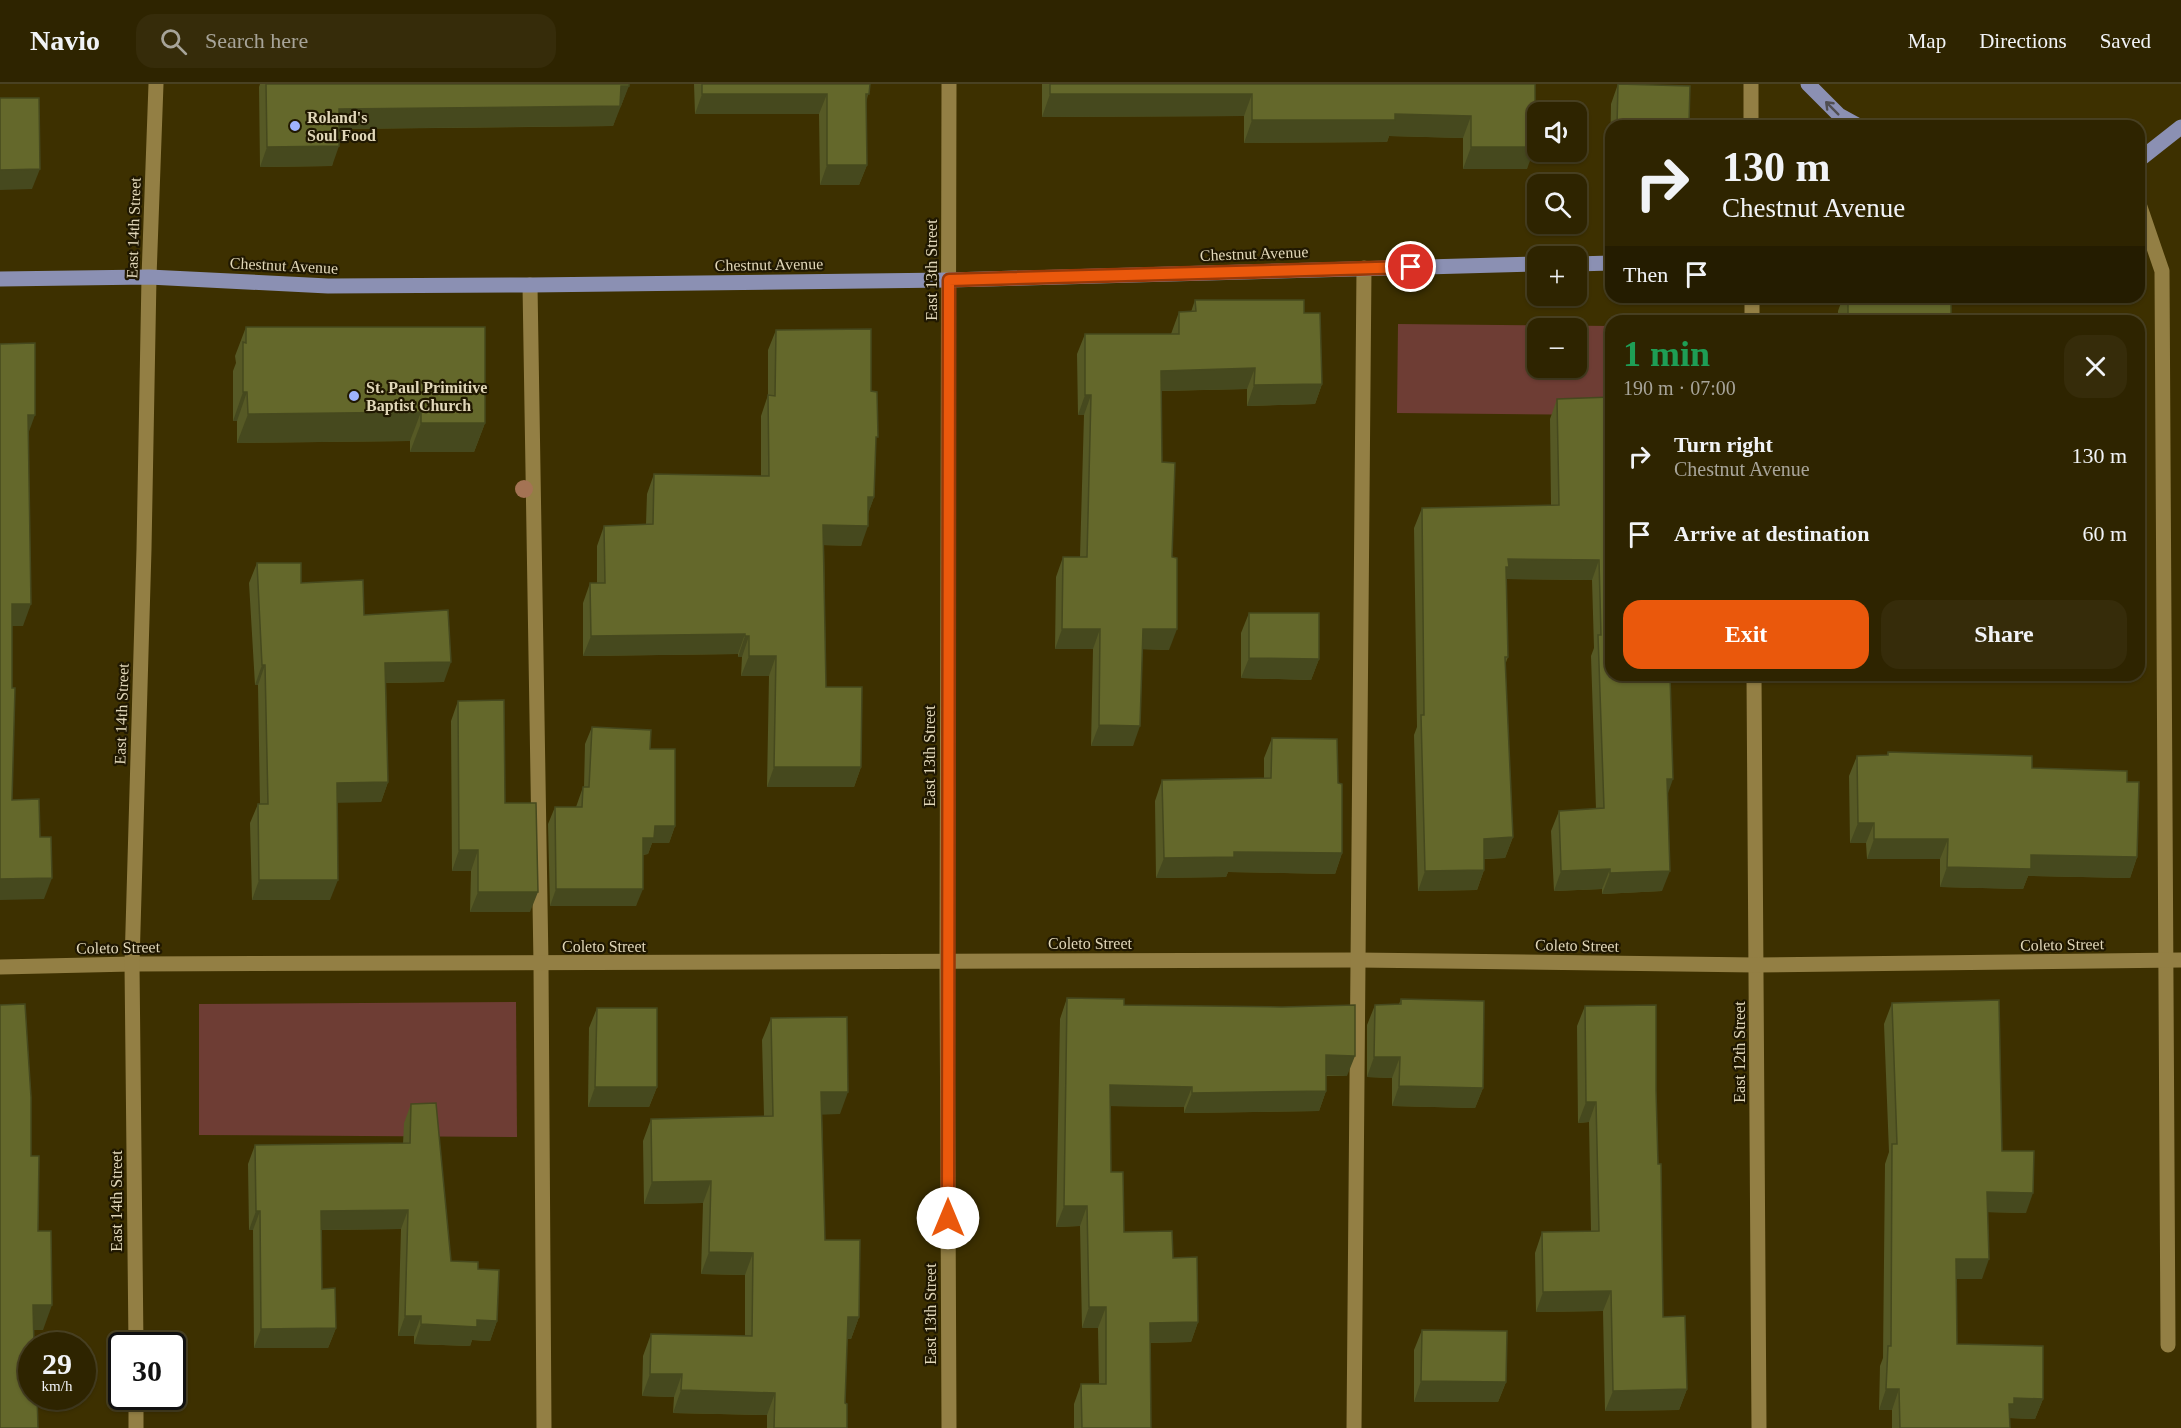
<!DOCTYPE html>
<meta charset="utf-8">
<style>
body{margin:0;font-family:"Times New Roman",serif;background:#362c0a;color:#f1f3f6;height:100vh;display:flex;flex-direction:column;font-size:22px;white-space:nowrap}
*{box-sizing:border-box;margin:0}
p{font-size:20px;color:#a7a499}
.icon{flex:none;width:33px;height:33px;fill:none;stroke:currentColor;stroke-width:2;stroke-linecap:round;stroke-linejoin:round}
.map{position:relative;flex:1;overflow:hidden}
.drawer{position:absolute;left:1605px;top:231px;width:540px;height:366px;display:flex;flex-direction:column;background:#2e2400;border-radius:18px;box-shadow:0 2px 4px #0004,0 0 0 2px #494122}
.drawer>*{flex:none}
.guide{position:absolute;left:1605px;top:36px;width:540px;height:183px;border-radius:18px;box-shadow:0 2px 4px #0004,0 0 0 2px #494122;background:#2e2400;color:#f1f3f6;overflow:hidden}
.buttons{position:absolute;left:1527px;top:18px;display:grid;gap:12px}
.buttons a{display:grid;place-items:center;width:60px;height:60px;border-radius:12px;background:#2e2400;box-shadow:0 2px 4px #0004,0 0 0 2px #494122;font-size:30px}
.speed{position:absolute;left:18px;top:1248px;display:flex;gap:12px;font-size:30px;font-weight:700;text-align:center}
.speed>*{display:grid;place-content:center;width:78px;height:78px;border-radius:50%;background:#2e2400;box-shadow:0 2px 4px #0004,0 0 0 2px #494122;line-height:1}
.speed small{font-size:15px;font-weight:400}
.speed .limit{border:3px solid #111;border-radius:9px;background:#fff;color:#111}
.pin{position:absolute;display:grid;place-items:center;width:51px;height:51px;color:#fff;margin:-26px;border:3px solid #fff;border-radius:50%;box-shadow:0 2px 6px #0007}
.me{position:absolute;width:66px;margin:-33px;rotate:0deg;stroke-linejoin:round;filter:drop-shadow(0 0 4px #0008)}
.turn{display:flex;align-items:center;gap:21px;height:126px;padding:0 18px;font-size:27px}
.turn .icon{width:78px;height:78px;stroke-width:2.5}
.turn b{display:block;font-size:42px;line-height:51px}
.then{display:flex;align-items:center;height:57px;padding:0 18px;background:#0003;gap:12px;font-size:22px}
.round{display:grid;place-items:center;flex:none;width:63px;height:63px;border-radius:18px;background:#362c0a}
.summary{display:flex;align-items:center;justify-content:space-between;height:102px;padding:0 18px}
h1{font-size:36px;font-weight:800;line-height:45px;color:#1e9e55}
.button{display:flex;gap:12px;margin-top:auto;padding:12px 18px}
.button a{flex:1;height:69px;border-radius:18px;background:#ea580c;color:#fff;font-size:24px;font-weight:800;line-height:69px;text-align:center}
.button a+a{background:#362c0a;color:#f1f3f6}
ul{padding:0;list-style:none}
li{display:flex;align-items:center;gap:18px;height:78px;padding:0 18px}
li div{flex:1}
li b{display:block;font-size:22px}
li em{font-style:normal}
header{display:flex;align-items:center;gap:36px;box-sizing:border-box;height:84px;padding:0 30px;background:#2e2400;border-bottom:2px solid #494122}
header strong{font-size:28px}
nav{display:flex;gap:33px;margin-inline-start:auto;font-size:21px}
.search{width:420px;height:54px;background:#362c0a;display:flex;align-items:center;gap:15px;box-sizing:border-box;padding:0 21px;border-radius:18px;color:#a7a499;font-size:22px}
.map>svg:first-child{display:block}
.green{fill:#6e3d34;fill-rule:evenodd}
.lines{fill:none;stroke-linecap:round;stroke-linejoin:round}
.minor{stroke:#937f44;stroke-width:15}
.major{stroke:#8b90b3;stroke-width:15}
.tree{fill:#a47354}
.wall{fill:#565925}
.shaded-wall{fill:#46491e}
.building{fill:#64682b;stroke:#46491e;stroke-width:1.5}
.oneway{stroke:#504e51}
.route-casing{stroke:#983908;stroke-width:15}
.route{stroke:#ea580c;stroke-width:10}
.poi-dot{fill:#9fb3fd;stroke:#201801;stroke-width:2}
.labels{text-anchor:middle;stroke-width:4.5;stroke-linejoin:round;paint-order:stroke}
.poi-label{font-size:16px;font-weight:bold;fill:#e1d7b9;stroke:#201801;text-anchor:start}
.street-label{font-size:16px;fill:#e1d7b9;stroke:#201801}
</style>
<header>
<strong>Navio</strong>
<div class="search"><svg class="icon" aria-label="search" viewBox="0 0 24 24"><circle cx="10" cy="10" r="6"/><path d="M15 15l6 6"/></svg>Search here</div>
<nav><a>Map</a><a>Directions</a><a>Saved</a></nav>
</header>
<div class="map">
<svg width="2181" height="1344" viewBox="0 0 2181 1344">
<rect width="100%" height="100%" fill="#3d3000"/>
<g class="green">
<path d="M1398,240l213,2v89l-214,-2zM1538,244h38v40h-38z"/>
<path d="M516,918l1,135 -318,-2v-131z"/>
</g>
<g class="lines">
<g class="minor">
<path d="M949,0l-2,878 2,466"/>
<path d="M1751,0v42"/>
<path d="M2139,120l23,67 6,1074"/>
<path d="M530,201l11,679 3,464"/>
<path d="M1752,213v24"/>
<path d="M1754,591l5,753"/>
<path d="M0,883l132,-3 1225,-4 399,5 425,-5"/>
<path d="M136,1262l-4,-382 12,-415 5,-272 7,-193"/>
<path d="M136,1312v32"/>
<path d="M1354,1344l10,-1160"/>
</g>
<g class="major">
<path d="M1808,0l31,31 20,11"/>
<path d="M2139,76l42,-33"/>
<path d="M1576,180l35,-1"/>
<path d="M0,195l149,-2 179,9 202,-1 419,-5 589,-16"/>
</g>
</g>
<circle class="tree" cx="524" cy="405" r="9"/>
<g class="wall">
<path d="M260,0h369l-8,22h-1l-7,20 -274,3 -7,37 -72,1 -1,-80z"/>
<path d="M694,0h176l-4,20 1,61 -8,20h-39l-1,-71h-124z"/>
<path d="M1042,0h493l-8,85h-64v-31l-74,-2 -2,6 -143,1v-27l-202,1z"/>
<path d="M1618,0l70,42h-77v34h-1l1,-56z"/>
<path d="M1843,213h108v24h-113v-10z"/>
<path d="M1195,216l109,13 18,71 -7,20 -68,2v-17l-86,2 1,71 7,188 -27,-1 -9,97h-42l2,-97h-38l1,-72 7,-20h17l4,-142h-6l-1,-61 8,-20h86l8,-22h12z"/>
<path d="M246,243l239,96 -11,29h-64v-11l-173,2v-22h-4v-50l3,-8 -1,-7z"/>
<path d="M776,246l95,61 5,53 -2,53 -6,16 -7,33 -37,-1 2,142 35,80 -7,20h-87l2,-111h-28l1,-19h-4v-3l-155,2v-53l7,-20h7v-37l7,-20 42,-2 1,-30 7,-20 107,2v-60l7,-21v-45z"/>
<path d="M1557,315l110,396 -5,96 -60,3v-5l-48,2 -3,-60 8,-20 37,-2 -5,-153 3,-8 -2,-68 -86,-1 2,78 -3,8 8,172 -8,21 -21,1v11l-7,20 -59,1 -4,-156 3,-8 -3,-199 8,-20 129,-3 -1,-86z"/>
<path d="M257,479l44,20 63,32 80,67 -58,1 2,99 -7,20h-44l-7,98h-78l-2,-77 8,-19h2l-2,-119h-3l-6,-102z"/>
<path d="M1249,529l70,46 -8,21 -70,-2v-45z"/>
<path d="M458,617l72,211h-60l1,-41h-19l-1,-150z"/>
<path d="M592,643l58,22 25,77 -6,17h-17l-4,11 -5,1 -7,51h-86l-2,-82 7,-17h21l7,-20h1l1,-43z"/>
<path d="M1272,654l66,45 4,70 -7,21 -107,-2 -2,5 -70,1 -1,-77 7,-21 102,-2v-20z"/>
<path d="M1888,668l144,16 95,14 10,75 -7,21 -102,-2 -5,13 -83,-2v-28h-73l-1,-16h-16l-1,-67 8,-20 30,-1z"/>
<path d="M1067,914l57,7 223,71h-21v15l-7,20 -135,2v-6l-74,-1 1,66 13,60 49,26 25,64 -7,20 -41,1 1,85h-77v-24l7,-20h18l-1,-56h-16l-2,-102 -24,1 4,-208z"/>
<path d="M1401,915l82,89 -8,20 -83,-2v-28l-25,-1v-52l8,-20 24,-1z"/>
<path d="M1892,919l110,148 24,62 -38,-1 -6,67h-26l1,65 86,55 -8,20 -26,-1 1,10h-118v-18h-13l1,-44 3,-8 2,-194 4,-12 -5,-128z"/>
<path d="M1585,922l71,84 7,227 24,72 -8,21 -74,1 -2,-100 -67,1 -1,-59 7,-21 49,-1 -2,-109 -11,1 -1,-97z"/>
<path d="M597,924l60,79 -8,20h-61l1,-79z"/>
<path d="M771,934l69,96h-18l3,126 34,77 -8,22h-4l-2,64 2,25h-80v-13l-94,-2 1,-16 -32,-1 1,-40 8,-22 94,2v-61l-44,-1 2,-71 -59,1 -1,-63 8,-22 113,-3 -2,-76z"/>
<path d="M411,1020l40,157 27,8 19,52 -7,20 -18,-1 -2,6 -56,-2v-8h-16l3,-107 -79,1v59l14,39 -8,20h-74l-1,-118h-4l-1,-66 7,-19 148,-1 1,-21z"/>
<path d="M1422,1246l84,52 -8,20h-84v-52z"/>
</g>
<g class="shaded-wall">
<path d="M621,2h8l-16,40 -282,3 8,-20z"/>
<path d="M702,10h125l-8,20h-124z"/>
<path d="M1050,10h202l-8,22 -202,1z"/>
<path d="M1395,30l76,2 -8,22 -74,-2 -2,6 -143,1 8,-23z"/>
<path d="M339,62l-7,20 -72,1 7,-20z"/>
<path d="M1471,63h64l-8,22h-64z"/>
<path d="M827,81h40l-8,20h-39z"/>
<path d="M40,85l-8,20 -32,1v-20z"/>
<path d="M1255,284l-8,21 -93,2 7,-20z"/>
<path d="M1322,300l-7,20 -68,2 7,-21z"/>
<path d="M243,308h4l-10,29h-4z"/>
<path d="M1085,311h6l-7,20h-6z"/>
<path d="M421,328l-11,29 -173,2 11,-29z"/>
<path d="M28,331h7l-8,22z"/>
<path d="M421,339h64l-11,29h-64z"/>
<path d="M868,413h6l-7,20z"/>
<path d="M823,441l45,1 -7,20 -45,-1z"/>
<path d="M1508,475l91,1 -7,20 -88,-1 -6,8z"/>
<path d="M12,520h19l-8,22h-19z"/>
<path d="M1062,545h38l-7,20h-38z"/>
<path d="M1143,545h34l-8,21 -34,-1z"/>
<path d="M745,550l-7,20 -155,2 8,-20z"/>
<path d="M745,552h4l-7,21h-4z"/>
<path d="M749,572h27l-7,20h-28z"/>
<path d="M1249,574l70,1 -8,21 -70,-2z"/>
<path d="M451,578l-7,20 -66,1 7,-20z"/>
<path d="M262,581h3l-7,20h-3z"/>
<path d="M1099,641l41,1 -7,20h-42z"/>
<path d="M774,683h87l-7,20h-87z"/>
<path d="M1667,695h6l-7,20z"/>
<path d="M388,698l-7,20 -51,1 7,-20z"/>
<path d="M1858,739h16l-8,20h-16z"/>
<path d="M655,742h20l-6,17h-17l-4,11 -11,1 6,-17z"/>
<path d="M1513,753l-8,21 -29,1 8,-20z"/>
<path d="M1874,755h74l-8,20h-73z"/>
<path d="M459,766h19l-7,21h-19z"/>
<path d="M1234,768l108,1 -7,21 -107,-2 -2,5 -70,1 8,-20z"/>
<path d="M2031,771l106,2 -7,21 -102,-2 -5,13 -83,-2 7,-20z"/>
<path d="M1610,785l-8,20 -48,2 7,-20z"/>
<path d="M1484,786l-7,20 -59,1 7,-20z"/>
<path d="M1670,787l-8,20 -60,3 8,-21z"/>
<path d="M52,794l-8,21 -44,1v-21z"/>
<path d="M259,796h79l-8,20h-78z"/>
<path d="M556,805h87l-7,17h-86z"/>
<path d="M478,808h60l-8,20h-60z"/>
<path d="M1326,971l29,1 -8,20 -28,-1z"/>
<path d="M1374,973h26l-8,21 -25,-1z"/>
<path d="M1110,1001l82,2 -8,20 -81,-1z"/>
<path d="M1399,1002l84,2 -8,20 -83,-2z"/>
<path d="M595,1003h62l-8,20h-61z"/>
<path d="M1326,1007l-7,20 -135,2 8,-20z"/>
<path d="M821,1008h27l-8,22 -27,1z"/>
<path d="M1586,1018h10l-7,20 -11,1z"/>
<path d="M711,1097l-8,22 -59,1 8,-22z"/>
<path d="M1987,1108l46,1 -7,20 -46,-1z"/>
<path d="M1064,1122h23l-7,20 -24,1z"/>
<path d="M408,1126l-7,19 -87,1 7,-19z"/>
<path d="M256,1127h4l-7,19h-4z"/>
<path d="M709,1168l44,1 -8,22 -44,-1z"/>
<path d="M1956,1175h33l-7,20h-33z"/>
<path d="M1611,1207l-8,20 -67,1 7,-20z"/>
<path d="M33,1221h19l-9,25h-19z"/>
<path d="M1089,1223h17l-8,21h-16z"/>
<path d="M405,1232h16l-7,20h-16z"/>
<path d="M848,1233h11l-8,22h-11z"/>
<path d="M477,1236l20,1 -7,20 -18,-1 -2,6 -56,-2 7,-20z"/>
<path d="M1198,1238l-7,20 -48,1 7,-20z"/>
<path d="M336,1244l-8,20h-74l7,-19z"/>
<path d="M650,1290h32l-8,23 -32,-1z"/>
<path d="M1421,1297l85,1 -8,20h-84z"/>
<path d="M1687,1305l-8,21 -74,1 8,-20z"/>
<path d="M1886,1305h13l-7,21h-13z"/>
<path d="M681,1306l94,3 -8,22 -94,-2z"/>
<path d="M2014,1314l29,1 -8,20 -26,-1v-14z"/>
</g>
<g class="building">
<path d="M266,0h363v2h-8l-1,20 -281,3v37l-72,1z"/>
<path d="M702,0h168l-1,10h-3l1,71h-40v-71h-125z"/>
<path d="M1050,0h485v63h-64v-31l-76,-2v6h-143v-26h-202z"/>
<path d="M1618,0l72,2 -1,37h-3v3h-69z"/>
<path d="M0,14h39l1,71 -40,1z"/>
<rect x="1848" y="213" width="103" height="24"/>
<path d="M1195,216h109v13h16l2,71 -68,1 1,-17 -94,3 1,91 13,1 -3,94 5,1v71h-34l-3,97 -41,-1 1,-96h-38l1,-72h24l4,-162h-6v-61h94v-22l17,-1z"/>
<path d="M246,243h239v96h-64v-11l-173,2 -1,-22h-4v-50l3,1z"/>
<path d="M871,245v62l6,1 1,45h-2l-2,60h-6v29l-45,-1 3,162h36l-1,80h-87l2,-111h-27v-20h-4v-2l-154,2 -1,-53h15l-1,-57 49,-2 1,-50 115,2 -1,-81 7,1 1,-66z"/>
<path d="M35,259v72h-7l3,189h-19v84h3l-3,112 27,-1 1,38h11l1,41 -52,1v-535z"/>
<path d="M1611,313v278h59l3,104h-6l3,92 -60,2v-4l-49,2 -2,-60 45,-3 -6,-173h3l-2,-75 -91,-1 1,8h-3l2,90h-3l8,180 -29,2v31l-59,1 -4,-156h3l-2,-207 137,-3 -2,-106z"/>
<path d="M257,479h44v20l62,-3 1,35 84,-5 3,52 -66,1 3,119 -51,1 1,97h-79l-1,-76h10l-3,-139h-3z"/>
<path d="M1249,529h70v46l-70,-1z"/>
<path d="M504,616l1,103h31l2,89h-60v-42h-19l-1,-149z"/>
<path d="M592,643l59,3 -1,19h25v77h-20l-1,12h-11v51h-87l-1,-82h27l1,-20h6z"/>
<path d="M1272,654l65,1 1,44 4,1v69l-108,-1v5l-70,1 -2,-78 109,-2z"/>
<path d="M1888,668l144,4v12l95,3v11h12l-2,75 -106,-2v14l-84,-2 1,-28h-74v-16h-16l-1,-67 31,-1z"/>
<path d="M1067,914l57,1v6l158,2 73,-2v51l-29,-1v36l-134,2v-6l-82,-2 1,87h12l1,60 48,-1 1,27 24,-1 1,65 -48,1 1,105h-69l-1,-44h25v-77h-17l-2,-101h-23z"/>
<path d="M1401,915l83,2 -1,87 -84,-2 1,-29h-26l1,-52 26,-1z"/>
<path d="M1999,916l3,151h32l-1,42 -46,-1 2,67h-33l1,85 86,2v53l-29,-1v6h-5l1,24h-110l-1,-39h-13l2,-43h3l1,-202h5l-5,-141z"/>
<path d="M25,920l6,93v59h8l-1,75h13l1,74h-19l1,41h-2v50h5l1,32h-38v-423z"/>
<path d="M1656,921v85l2,74h3l2,153 22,-1 2,73 -74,2 -2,-100 -68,1 -1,-60 57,-1 -3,-129h-10l-1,-96z"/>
<path d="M597,924h60v79h-62z"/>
<path d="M847,933l1,75h-27l4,148h35l-1,77h-11l-3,86 2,1v24h-73l1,-35 -94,-3 1,-16h-32l1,-40 101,2 1,-83 -44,-1 2,-71 -59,1 -1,-63 122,-3 -2,-98z"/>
<path d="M436,1019l15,158 27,1v7l21,1 -2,51 -20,-1v7l-56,-3v-8h-16l3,-106 -87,1 1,78 13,-1 1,40 -75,1 -1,-118h-4l-1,-66 155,-2 1,-39z"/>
<path d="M1422,1246l85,1 -1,51 -85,-1z"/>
</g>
<defs><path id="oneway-shaft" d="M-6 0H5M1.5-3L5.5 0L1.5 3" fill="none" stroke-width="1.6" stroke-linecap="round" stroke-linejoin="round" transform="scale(1.5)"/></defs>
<use class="oneway" href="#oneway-shaft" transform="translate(1832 24) rotate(-135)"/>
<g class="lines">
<g class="route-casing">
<path id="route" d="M948,1134l1,-938 462,-13"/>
</g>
<use href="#route" class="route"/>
</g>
<g class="poi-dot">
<circle cx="295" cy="42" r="6"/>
<circle cx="354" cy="312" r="6"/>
</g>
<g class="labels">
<g class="poi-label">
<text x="307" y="39">Roland's<tspan x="307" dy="18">Soul Food</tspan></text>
<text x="366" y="309">St. Paul Primitive<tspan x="366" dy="18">Baptist Church</tspan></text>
</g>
<g class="street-label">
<text transform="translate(133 144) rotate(-88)" y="6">East 14th Street</text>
<text transform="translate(1254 169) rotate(-2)" y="6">Chestnut Avenue</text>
<text transform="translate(769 180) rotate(-1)" y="6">Chestnut Avenue</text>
<text transform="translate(284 181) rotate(3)" y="6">Chestnut Avenue</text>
<text transform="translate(931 186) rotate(-90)" y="6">East 13th Street</text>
<text transform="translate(121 630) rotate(-88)" y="6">East 14th Street</text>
<text transform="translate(929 672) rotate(-90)" y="6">East 13th Street</text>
<text x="1090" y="865">Coleto Street</text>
<text transform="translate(2062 860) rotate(-1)" y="6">Coleto Street</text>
<text transform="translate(1577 861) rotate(1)" y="6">Coleto Street</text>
<text x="604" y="868">Coleto Street</text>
<text transform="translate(118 863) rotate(-1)" y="6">Coleto Street</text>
<text transform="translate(1739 968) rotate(-90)" y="6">East 12th Street</text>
<text transform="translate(116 1117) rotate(-90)" y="6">East 14th Street</text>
<text transform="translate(930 1230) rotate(-90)" y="6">East 13th Street</text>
</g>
</g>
</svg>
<div class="buttons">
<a><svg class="icon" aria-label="sound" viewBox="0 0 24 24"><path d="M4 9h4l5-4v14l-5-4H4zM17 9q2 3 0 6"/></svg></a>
<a><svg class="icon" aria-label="search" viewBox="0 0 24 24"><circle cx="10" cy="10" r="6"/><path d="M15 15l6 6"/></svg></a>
<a>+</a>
<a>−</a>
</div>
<div class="speed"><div>29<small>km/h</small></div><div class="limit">30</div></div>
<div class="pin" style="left:1411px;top:183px;background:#d93025"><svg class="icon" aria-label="arrive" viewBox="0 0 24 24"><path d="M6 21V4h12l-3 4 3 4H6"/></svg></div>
<svg class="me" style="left:948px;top:1134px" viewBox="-20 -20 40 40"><circle r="19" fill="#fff"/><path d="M0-13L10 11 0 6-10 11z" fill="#ea580c"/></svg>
<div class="guide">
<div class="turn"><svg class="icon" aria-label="right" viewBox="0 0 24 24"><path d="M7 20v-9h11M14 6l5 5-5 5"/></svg><div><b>130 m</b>Chestnut Avenue</div></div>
<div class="then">Then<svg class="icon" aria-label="arrive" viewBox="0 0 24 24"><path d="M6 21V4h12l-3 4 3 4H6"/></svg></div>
</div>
<section class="drawer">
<div class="summary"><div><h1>1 min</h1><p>190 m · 07:00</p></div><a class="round"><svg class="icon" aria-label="close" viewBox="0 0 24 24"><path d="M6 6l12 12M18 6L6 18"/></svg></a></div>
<ul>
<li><svg class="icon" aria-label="right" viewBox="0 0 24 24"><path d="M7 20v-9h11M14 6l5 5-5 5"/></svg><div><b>Turn right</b><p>Chestnut Avenue</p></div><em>130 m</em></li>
<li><svg class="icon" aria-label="arrive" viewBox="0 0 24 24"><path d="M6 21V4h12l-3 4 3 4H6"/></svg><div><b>Arrive at destination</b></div><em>60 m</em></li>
</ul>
<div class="button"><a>Exit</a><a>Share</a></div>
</section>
</div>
